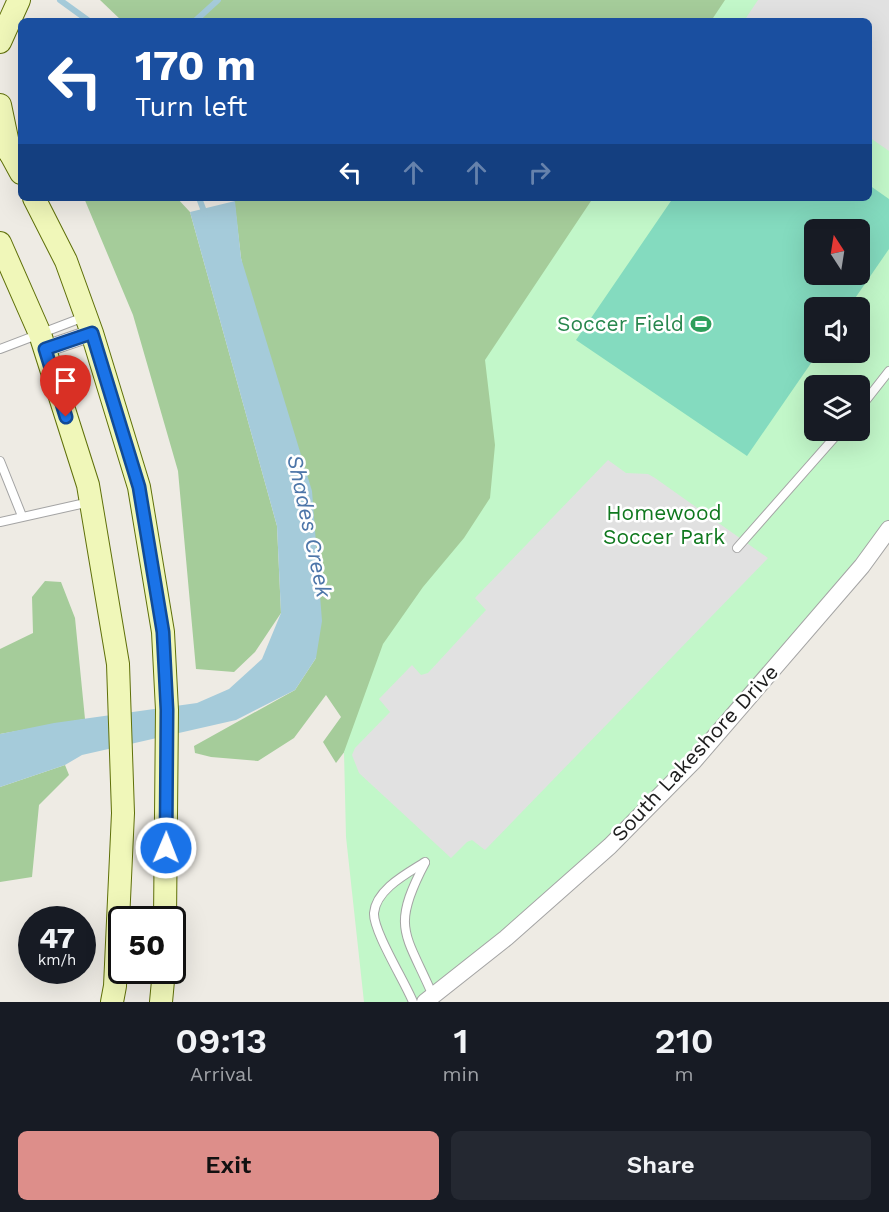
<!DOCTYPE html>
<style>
body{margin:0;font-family:"Work Sans",sans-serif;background:#242831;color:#f1f3f6;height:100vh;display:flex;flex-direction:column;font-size:22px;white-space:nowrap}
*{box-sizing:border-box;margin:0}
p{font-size:20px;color:#9ea1a6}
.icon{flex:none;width:33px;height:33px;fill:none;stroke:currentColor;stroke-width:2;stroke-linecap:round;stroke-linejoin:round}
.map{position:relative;height:1002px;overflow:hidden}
.drawer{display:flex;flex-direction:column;background:#171b24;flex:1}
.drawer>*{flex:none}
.hud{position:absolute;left:18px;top:18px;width:854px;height:183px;border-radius:9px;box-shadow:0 6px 24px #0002;background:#1a4fa0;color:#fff;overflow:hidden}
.needle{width:39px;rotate:348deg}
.fabs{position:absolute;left:804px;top:219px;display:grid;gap:12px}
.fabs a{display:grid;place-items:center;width:66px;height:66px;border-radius:9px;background:#171b24;box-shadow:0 6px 24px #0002;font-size:30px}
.speed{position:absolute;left:18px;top:906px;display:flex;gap:12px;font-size:30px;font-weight:700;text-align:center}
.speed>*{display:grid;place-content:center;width:78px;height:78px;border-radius:50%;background:#171b24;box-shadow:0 6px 24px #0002;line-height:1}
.speed small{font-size:15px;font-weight:400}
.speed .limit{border:3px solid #111;border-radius:9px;background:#fff;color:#111}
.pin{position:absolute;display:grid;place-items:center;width:51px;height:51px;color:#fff;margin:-62px -26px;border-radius:50% 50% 50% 0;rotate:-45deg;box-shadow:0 0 6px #0007}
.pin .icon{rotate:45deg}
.me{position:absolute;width:66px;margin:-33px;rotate:1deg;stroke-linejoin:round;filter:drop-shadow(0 0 4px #0008)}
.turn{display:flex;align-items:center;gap:21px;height:126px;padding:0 18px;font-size:27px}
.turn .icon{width:78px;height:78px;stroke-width:2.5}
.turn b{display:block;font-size:42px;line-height:51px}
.lanes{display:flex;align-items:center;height:57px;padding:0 18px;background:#0003;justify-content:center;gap:30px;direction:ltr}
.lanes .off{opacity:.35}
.eta{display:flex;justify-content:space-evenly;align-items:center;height:102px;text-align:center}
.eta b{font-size:36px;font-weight:600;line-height:42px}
.primary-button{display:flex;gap:12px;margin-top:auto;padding:12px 18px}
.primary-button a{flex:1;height:69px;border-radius:9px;background:#dd8e8a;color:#111;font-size:24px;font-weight:600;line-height:69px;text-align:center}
.primary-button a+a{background:#242831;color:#f1f3f6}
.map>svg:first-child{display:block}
.forest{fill:#a5cc9a}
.park{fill:#c2f7c9;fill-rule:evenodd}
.pitch{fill:#84dbbf;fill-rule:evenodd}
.parking{fill:#e1e1e1}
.water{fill:#a5cbda}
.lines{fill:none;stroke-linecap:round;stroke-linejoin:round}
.stream{stroke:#a5cbda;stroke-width:6}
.service-casing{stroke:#a4a4a4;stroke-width:10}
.minor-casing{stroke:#a4a4a4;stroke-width:18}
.secondary-casing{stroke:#5f7009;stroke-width:24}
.service{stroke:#fff;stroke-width:8}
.minor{stroke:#fff;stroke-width:16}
.secondary{stroke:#f0f7b9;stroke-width:22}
.route-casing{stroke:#114b97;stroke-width:15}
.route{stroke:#1a73e8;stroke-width:10}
.labels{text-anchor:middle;stroke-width:5;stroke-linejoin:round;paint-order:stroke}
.leisure-label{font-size:21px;fill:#27864d;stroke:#fff;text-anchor:end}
.park-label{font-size:21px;fill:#0f781e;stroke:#fff}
.street-label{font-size:21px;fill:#1d1d1d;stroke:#fff}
.water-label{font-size:22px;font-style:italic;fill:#4d76a9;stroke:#fff}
</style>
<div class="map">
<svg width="889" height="1002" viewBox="0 0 889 1002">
<rect width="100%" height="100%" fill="#eeebe4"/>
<g class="forest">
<path d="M100,0h649l-15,21h-612z"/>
<path d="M84,198h93l13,14 87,314 4,87 -26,39 -21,20 -38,-3 -18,-198 -45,-156z"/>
<path d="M234,198h405l-90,235 -177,282 -36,48 -13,-21 18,-25 -15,-22 -32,43 -36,23 -47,-4 -16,-4 -1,-7 101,-56 21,-32 -75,-400z"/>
<path d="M45,581l16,1 14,36 10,101 -85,15v-85l33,-16 -1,-36z"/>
<path d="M65,765l4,10 -30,30 -7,72 -32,5v-95z"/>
</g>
<path class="park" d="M725,0h164v529l-83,103 -227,241 -156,129h-59l-18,-165 -2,-85 39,-108 40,-57 41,-49 26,-40 5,-53 -10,-85 108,-162h275v-177h-157zM814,230h46v44h-46zM814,308h46v44h-46zM814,386h46v44h-46z"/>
<path class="pitch" d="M869,185l20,14v50l-40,58 -35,1v44l4,1 -71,103 -171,-116 97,-142h195zM814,230h46v44h-46z"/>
<g class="parking">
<path d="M758,0h131v151l-20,-14 -1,-116h-124z"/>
<path d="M608,460l18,13 22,1 7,4 113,80 -283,292 -13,-10 -5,2 -16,16 -92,-85 -7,-18 3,-7 35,-36 -11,-13 33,-34 9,10 7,-2 58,-63 -11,-12z"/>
</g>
<path class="water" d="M235,201l6,57 71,233 10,130 -6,37 -21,32 -59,30 -154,35 -17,10 -65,22v-53l54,-11 143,-20 32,-14 33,-30 19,-46 -4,-87 -87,-314z"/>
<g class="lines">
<g class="stream">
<path d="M60,0l29,21"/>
<path d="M195,21l23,-21"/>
<path d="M199,198l6,16"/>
</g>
<g class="service-casing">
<g id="service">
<path d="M0,349l84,-32"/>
<path d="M860,408l29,-37"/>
<path d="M0,461l22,55"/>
<path d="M0,522l90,-20"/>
<path d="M737,548l104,-118"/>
<path d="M425,863c-35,66 -19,70 8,133"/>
<path d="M413,1002c-8,-20 -40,-71 -39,-89 2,-24 34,-40 51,-51"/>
</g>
</g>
<g class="minor-casing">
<g id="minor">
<path d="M45,349l47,-16"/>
<path d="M425,1002l81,-64 104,-92 83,-84 169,-196 27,-37"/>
</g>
</g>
<g class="secondary-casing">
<g id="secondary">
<path d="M0,42l19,-42"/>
<path d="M0,105l10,48"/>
<path d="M3,140l18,33"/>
<path d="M34,198l32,63 26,72 47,154 24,145 4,78 -2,210"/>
<path d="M0,243l40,91 48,151 30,179 5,149 -8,173 -3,16"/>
<path d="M161,1002l3,-32"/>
</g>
</g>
<use href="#service" class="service"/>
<use href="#minor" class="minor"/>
<use href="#secondary" class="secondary"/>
</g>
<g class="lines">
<g class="route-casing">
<path id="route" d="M66,417l-21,-68 47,-16 47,154 24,145 4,78 -1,138"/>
</g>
<use href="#route" class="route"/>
</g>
<defs>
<g id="stadium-bare" transform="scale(1.62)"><path d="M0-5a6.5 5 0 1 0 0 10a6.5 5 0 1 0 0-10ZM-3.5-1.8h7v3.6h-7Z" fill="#2e9e5b" stroke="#fff" stroke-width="2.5" paint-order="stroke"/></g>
</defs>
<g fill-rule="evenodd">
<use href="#stadium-bare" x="701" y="324"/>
</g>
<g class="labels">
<g class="leisure-label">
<text x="684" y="331">Soccer Field</text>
</g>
<g class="park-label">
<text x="664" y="520">Homewood<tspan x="664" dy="24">Soccer Park</tspan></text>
</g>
<g class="street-label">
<text transform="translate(695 753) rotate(-47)" y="7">South Lakeshore Drive</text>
</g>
<g class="water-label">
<text transform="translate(310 526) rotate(78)" y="8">Shades Creek</text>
</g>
</g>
</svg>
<div class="fabs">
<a><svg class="needle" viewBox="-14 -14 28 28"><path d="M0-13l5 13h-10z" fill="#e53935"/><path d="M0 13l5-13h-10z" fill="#9ea1a6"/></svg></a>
<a><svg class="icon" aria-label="sound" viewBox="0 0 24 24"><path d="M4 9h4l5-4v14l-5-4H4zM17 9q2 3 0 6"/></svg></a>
<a><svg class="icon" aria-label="layers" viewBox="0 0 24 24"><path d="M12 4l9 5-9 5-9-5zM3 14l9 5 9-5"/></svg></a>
</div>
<div class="speed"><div>47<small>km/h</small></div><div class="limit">50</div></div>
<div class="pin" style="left:66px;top:417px;background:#d93025"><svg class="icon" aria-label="arrive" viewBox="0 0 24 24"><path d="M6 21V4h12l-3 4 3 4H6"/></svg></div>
<svg class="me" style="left:166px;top:848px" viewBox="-20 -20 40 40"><circle r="17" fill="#1a73e8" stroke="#fff" stroke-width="3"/><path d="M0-11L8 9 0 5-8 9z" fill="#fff"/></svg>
<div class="hud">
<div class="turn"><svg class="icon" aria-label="left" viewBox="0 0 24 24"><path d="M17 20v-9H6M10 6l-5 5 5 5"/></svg><div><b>170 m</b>Turn left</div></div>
<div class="lanes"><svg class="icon" aria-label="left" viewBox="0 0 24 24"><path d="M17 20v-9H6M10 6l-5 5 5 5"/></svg><svg class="icon off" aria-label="ahead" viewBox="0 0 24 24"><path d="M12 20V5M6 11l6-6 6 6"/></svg><svg class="icon off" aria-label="ahead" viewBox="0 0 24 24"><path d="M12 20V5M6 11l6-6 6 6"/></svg><svg class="icon off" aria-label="right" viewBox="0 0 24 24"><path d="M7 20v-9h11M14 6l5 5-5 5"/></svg></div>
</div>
</div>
<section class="drawer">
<div class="eta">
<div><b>09:13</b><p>Arrival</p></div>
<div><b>1</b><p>min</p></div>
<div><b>210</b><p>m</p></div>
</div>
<div class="primary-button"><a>Exit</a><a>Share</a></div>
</section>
